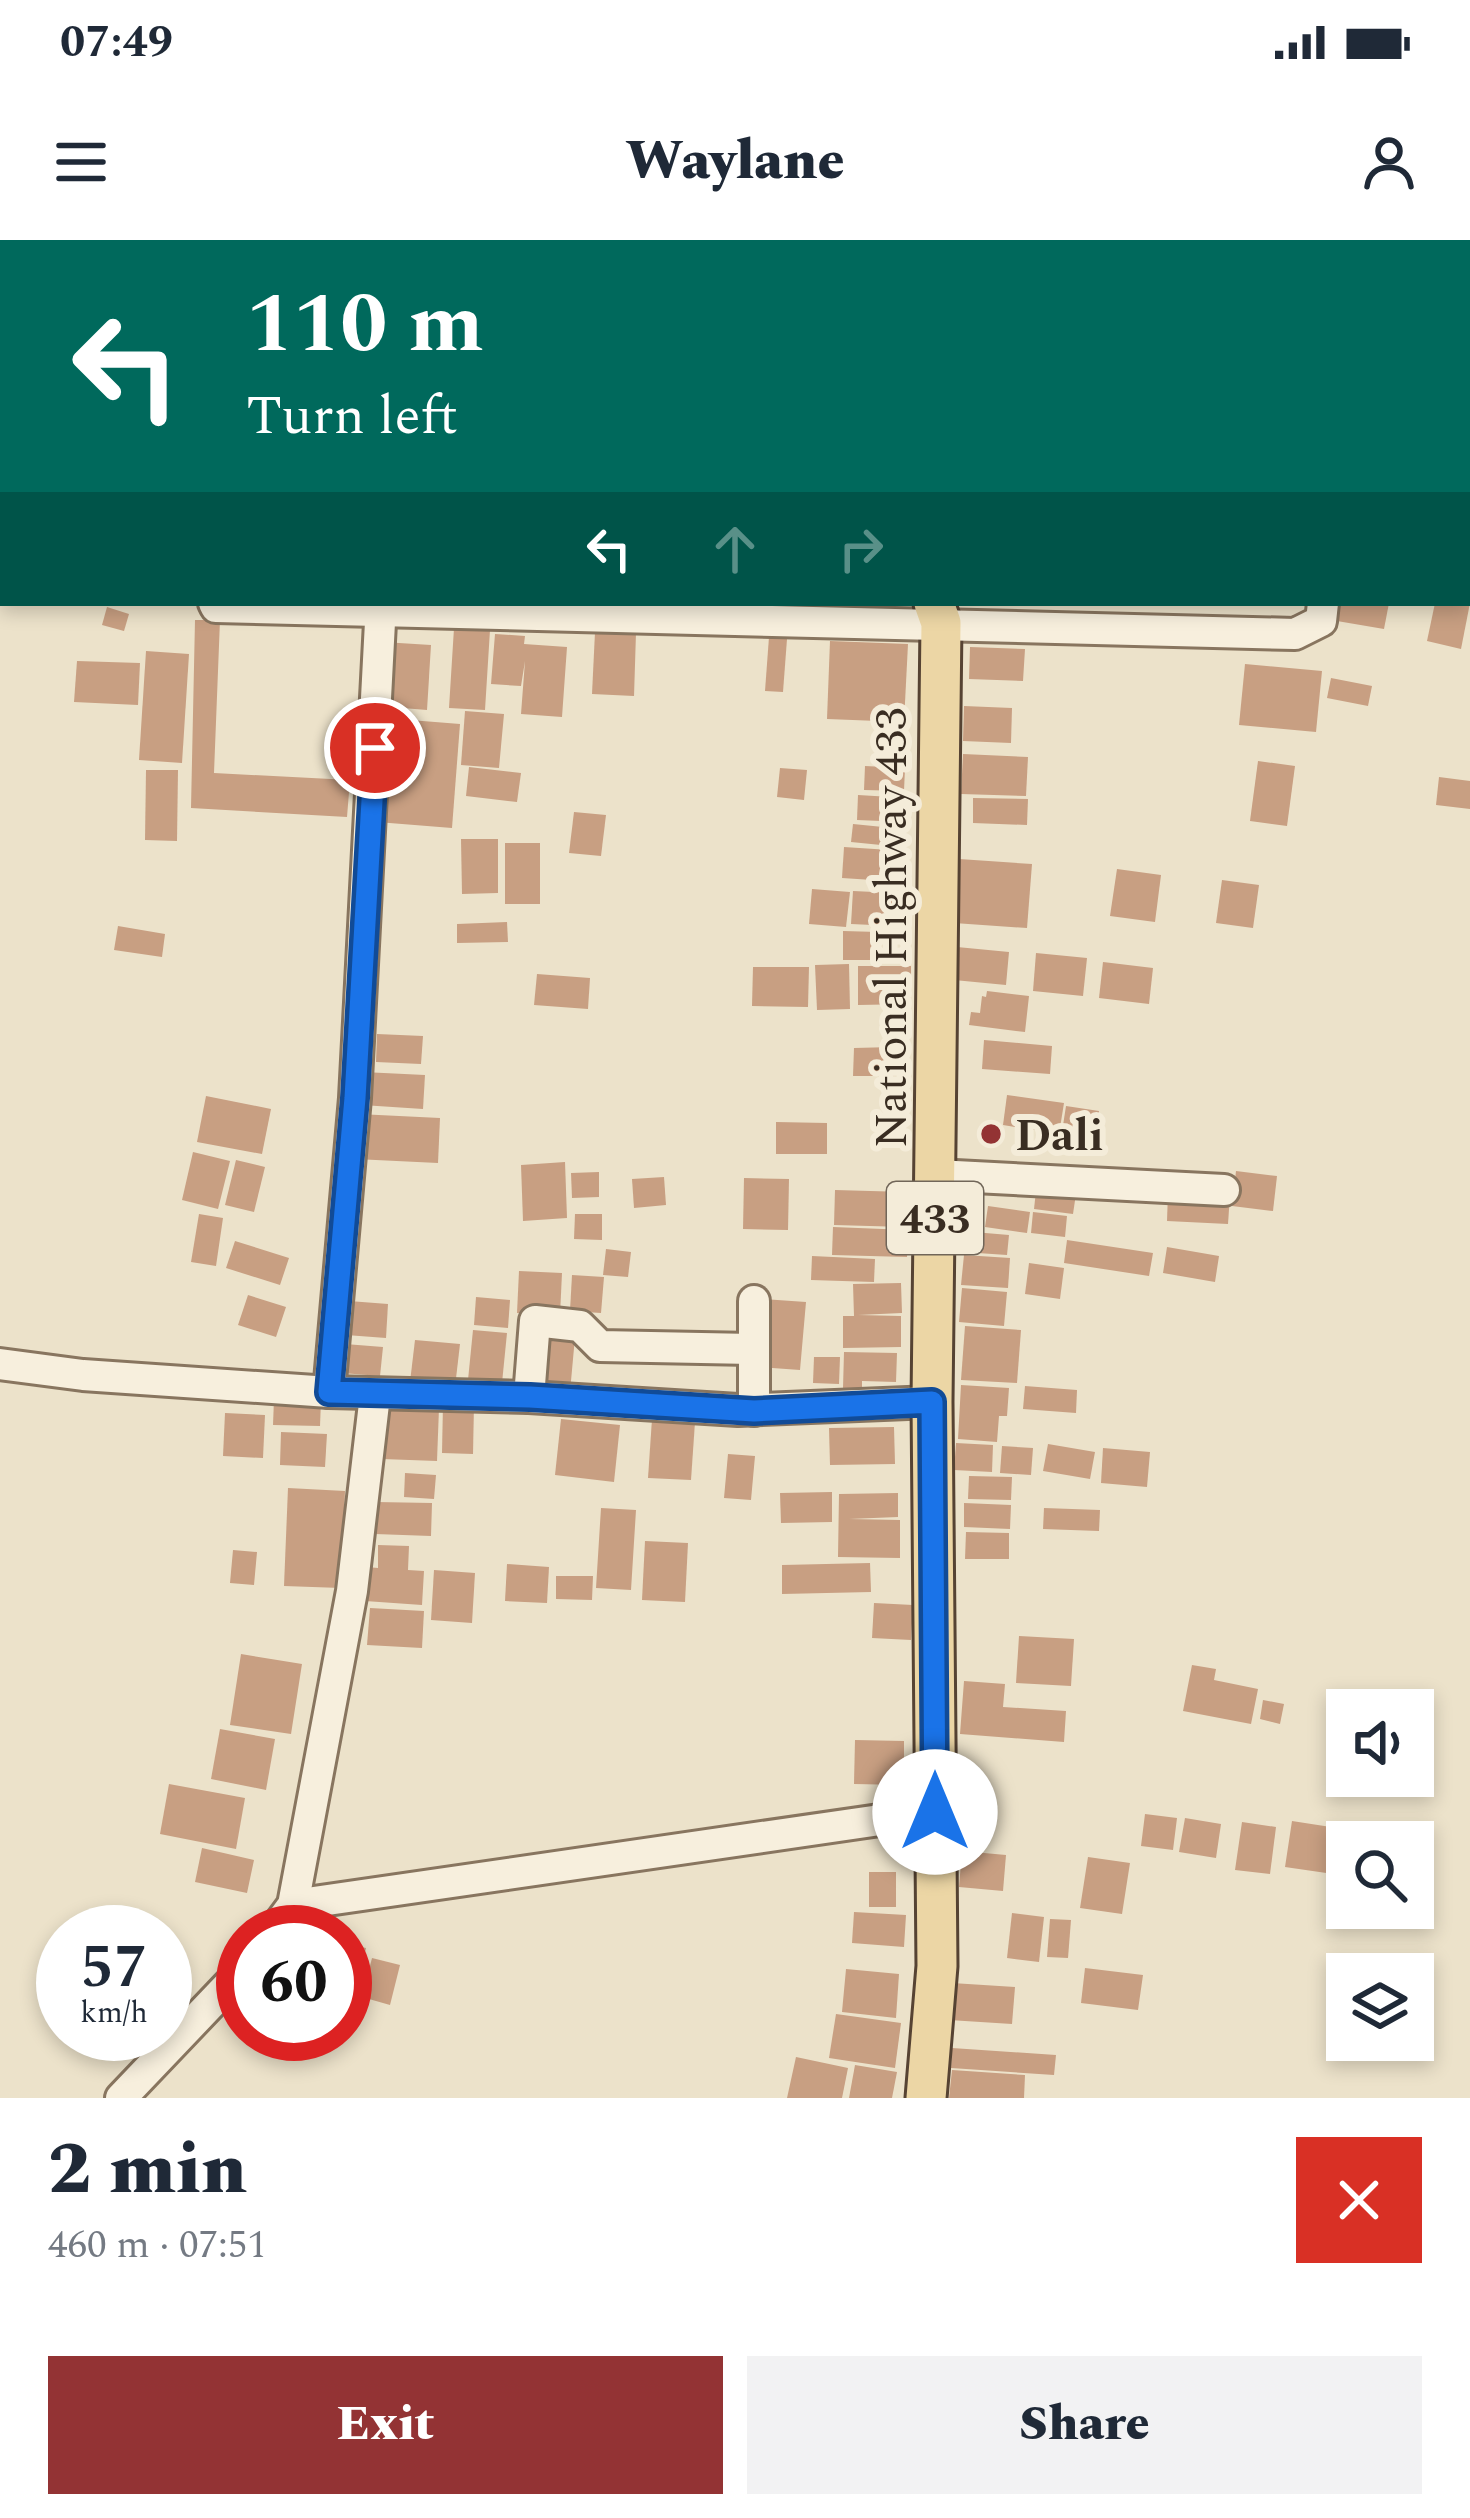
<!DOCTYPE html>
<meta charset="utf-8">
<style>
body{margin:0;font-family:Spectral,serif;background:#f2f2f3;color:#1f2937;height:100vh;display:flex;flex-direction:column;font-size:45px;white-space:nowrap}
*{box-sizing:border-box;margin:0}
p{font-size:39px;color:#747a83}
.icon{flex:none;width:66px;height:66px;fill:none;stroke:currentColor;stroke-width:2;stroke-linecap:round;stroke-linejoin:round}
.map{position:relative;height:1858px;overflow:hidden}
.drawer{display:flex;flex-direction:column;background:#fff;flex:1}
.drawer>*{flex:none}
.top-card{position:absolute;left:0px;top:0px;width:1470px;height:366px;box-shadow:0 6px 18px #0003;background:#00695c;color:#fff;overflow:hidden}
.tools{position:absolute;left:1326px;top:1449px;display:grid;gap:24px}
.tools a{display:grid;place-items:center;width:108px;height:108px;border-radius:0px;background:#fff;box-shadow:0 6px 18px #0003;font-size:60px}
.speed{position:absolute;left:36px;top:1665px;display:flex;gap:24px;font-size:60px;font-weight:700;text-align:center}
.speed>*{display:grid;place-content:center;width:156px;height:156px;border-radius:50%;background:#fff;box-shadow:0 6px 18px #0003;line-height:1}
.speed small{font-size:30px;font-weight:400}
.speed .limit{border:18px solid #d22;background:#fff;color:#111}
.pin{position:absolute;display:grid;place-items:center;width:102px;height:102px;color:#fff;margin:-51px;border:6px solid #fff;border-radius:50%;box-shadow:0 3px 12px #0007}
.me{position:absolute;width:132px;margin:-66px;rotate:0deg;stroke-linejoin:round;filter:drop-shadow(0 0 9px #0008)}
.turn{display:flex;align-items:center;gap:42px;height:252px;padding:0 48px;font-size:54px}
.turn .icon{width:156px;height:156px;stroke-width:2.5}
.turn b{display:block;font-size:84px;line-height:102px}
.lanes{display:flex;align-items:center;height:114px;padding:0 48px;background:#0003;justify-content:center;gap:60px;direction:ltr}
.lanes .off{opacity:.35}
.round{display:grid;place-items:center;flex:none;width:126px;height:126px;border-radius:0px;background:#f2f2f3}
.summary{display:flex;align-items:center;justify-content:space-between;height:204px;padding:0 48px}
h1{font-size:72px;font-weight:800;line-height:90px}
.primary-button{display:flex;gap:24px;margin-top:auto;padding:24px 48px}
.primary-button a{flex:1;height:138px;border-radius:0px;background:#933334;color:#fff;font-size:48px;font-weight:800;line-height:138px;text-align:center}
.primary-button a+a{background:#f2f2f3;color:#1f2937}
.status{display:flex;justify-content:space-between;align-items:center;height:84px;padding:0 60px;background:#fff;direction:ltr}
.status svg{height:33px;fill:currentColor}
header{display:flex;justify-content:space-between;align-items:center;height:156px;padding:0 48px;background:#fff;font-size:54px;font-weight:800}
.map>svg:first-child{display:block}
.building{fill:#c89f82}
.lines{fill:none;stroke-linecap:round;stroke-linejoin:round}
.minor-casing{stroke:#88755f;stroke-width:36}
.major-casing{stroke:#564333;stroke-width:45}
.minor{stroke:#f7efdd;stroke-width:30}
.major{stroke:#ecd6a5;stroke-width:39}
.route-casing{stroke:#114b97;stroke-width:30}
.route{stroke:#1a73e8;stroke-width:21}
.poi-dot{fill:#933334;stroke:#f4ecd9;stroke-width:4.5}
.labels{text-anchor:middle;stroke-width:12;stroke-linejoin:round;paint-order:stroke}
.shield{fill:#f4ecd9;stroke:#716659;stroke-width:3}
.shield-label{font-size:42px;font-weight:bold;fill:#392d22}
.street-label{font-size:45px;fill:#392d22;stroke:#f4ecd9}
.poi-label{font-size:45px;font-weight:bold;fill:#392d22;stroke:#f4ecd9;text-anchor:start}
</style>
<div class="status"><b>07:49</b><svg viewBox="0 0 49 12"><path d="M0 12V9h3v3zM5 12V6h3v6zM10 12V3h3v9zM15 12V0h3v12zM26 1h20v11H26zM47 4h2v5h-2z"/></svg></div>
<header><svg class="icon" aria-label="menu" viewBox="0 0 24 24"><path d="M4 6h16M4 12h16M4 18h16"/></svg>Waylane<svg class="icon" aria-label="person" viewBox="0 0 24 24"><circle cx="12" cy="8" r="4"/><path d="M4 21q1-7 8-7t8 7"/></svg></header>
<div class="map">
<svg width="1470" height="1858" viewBox="0 0 1470 1858">
<rect width="100%" height="100%" fill="#ece2ca"/>
<g class="building">
<path d="M1340,363h49l-5,26 -47,-8z"/>
<path d="M1435,363h35l-9,46 -34,-8z"/>
<path d="M107,367l22,7 -5,17 -22,-6z"/>
<path d="M195,380h25l-6,153 136,7 -3,37 -156,-9z"/>
<path d="M454,388l36,2 -5,80 -36,-2z"/>
<path d="M595,392l41,1 -2,63 -42,-2z"/>
<path d="M495,394l30,2 -1,8 43,3 -5,70 -41,-3 4,-53 -4,25 -30,-2z"/>
<path d="M769,397l18,2 -4,53 -18,-1z"/>
<path d="M830,401l78,3 -4,78 -77,-3z"/>
<path d="M383,402l48,3 -4,65 -49,-4z"/>
<path d="M970,407l55,2 -2,32 -54,-2z"/>
<path d="M146,411l43,3 -7,109 -43,-3z"/>
<path d="M77,421l63,2 -2,42 -64,-3z"/>
<path d="M1245,424l77,7 -6,61 -77,-7z"/>
<path d="M1331,438l41,8 -4,20 -41,-8z"/>
<path d="M964,466l48,2 -1,35 -48,-2z"/>
<path d="M465,471l39,3 -5,54 -38,-3z"/>
<path d="M385,478l75,6 -8,104 -75,-6z"/>
<path d="M963,514l65,3 -2,39 -65,-2z"/>
<path d="M1258,521l37,5 -8,60 -37,-5z"/>
<path d="M865,526l40,2 -1,23 -40,-1z"/>
<path d="M469,527l52,6 -4,29 -51,-6z"/>
<path d="M780,528l27,2 -3,30 -27,-3z"/>
<path d="M146,530h32l-1,71 -32,-1z"/>
<path d="M1439,537l31,4v28l-34,-4z"/>
<path d="M858,555l50,3 -2,24 -49,-2z"/>
<path d="M973,558l55,1 -1,26 -54,-2z"/>
<path d="M574,572l32,3 -5,41 -32,-3z"/>
<path d="M853,584l30,3 -2,18 -30,-3z"/>
<path d="M461,599h37v54l-36,1z"/>
<rect x="505" y="603" width="35" height="61"/>
<path d="M844,607l61,4 -2,31 -61,-4z"/>
<path d="M959,619l73,5 -5,64 -73,-5z"/>
<path d="M1117,629l44,6 -6,47 -45,-6z"/>
<path d="M1222,640l37,5 -6,43 -37,-5z"/>
<path d="M812,649l38,3 -4,35 -37,-3z"/>
<path d="M853,651l42,2 -1,33 -43,-2z"/>
<path d="M507,682l1,20 -51,1v-19z"/>
<path d="M118,686l47,8 -3,23 -48,-7z"/>
<path d="M843,691l35,1 -1,28h-34z"/>
<path d="M957,707l52,5 -3,33 -52,-5z"/>
<path d="M1036,713l51,5 -4,38 -50,-5z"/>
<path d="M1103,722l50,6 -4,36 -50,-6z"/>
<path d="M849,724l1,45 -33,1 -2,-45z"/>
<path d="M858,726h53v38l-53,1z"/>
<path d="M753,727h56l-1,40 -56,-1z"/>
<path d="M537,734l53,4 -2,31 -54,-4z"/>
<path d="M987,751l42,5 -4,36 -56,-7 2,-13 9,1 2,-17 4,1z"/>
<path d="M377,794l46,2 -2,28 -45,-2z"/>
<path d="M984,800l68,6 -2,28 -68,-5z"/>
<path d="M893,807v29h-40l1,-28z"/>
<path d="M363,832l62,3 -2,34 -61,-4z"/>
<path d="M1007,855l57,8 -5,31 -56,-9z"/>
<path d="M206,856l65,13 -9,45 -65,-12z"/>
<path d="M1066,866l33,5 -4,27 -33,-6z"/>
<path d="M358,874l82,4 -2,45 -83,-4z"/>
<path d="M776,882l51,1v31h-51z"/>
<path d="M193,912l37,9 -12,48 -36,-9z"/>
<path d="M236,920l29,7 -11,45 -29,-7z"/>
<path d="M565,922l2,56 -44,3 -2,-56z"/>
<path d="M1236,931l41,5 -4,35 -41,-5z"/>
<path d="M599,932v25l-27,1 -1,-25z"/>
<path d="M664,937l2,28 -32,3 -2,-29z"/>
<path d="M744,938l45,1 -1,51 -45,-1z"/>
<path d="M1037,942l40,5 -4,27 -39,-5z"/>
<path d="M835,950l71,2 -1,35 -71,-2z"/>
<path d="M1168,952l62,3 -2,29 -61,-3z"/>
<path d="M988,966l42,6 -3,21 -42,-6z"/>
<path d="M1033,972l34,4 -2,21 -34,-4z"/>
<path d="M199,974l24,4 -7,48 -25,-4z"/>
<path d="M575,974h27v26l-28,-1z"/>
<path d="M833,987l75,3 -1,27 -75,-2z"/>
<path d="M950,990l59,5 -2,20 -59,-4z"/>
<path d="M1067,1000l86,13 -4,23 -85,-13z"/>
<path d="M235,1001l54,17 -9,27 -54,-17z"/>
<path d="M1167,1007l52,9 -4,26 -52,-9z"/>
<path d="M606,1009l25,3 -3,25 -25,-2z"/>
<path d="M964,1015l46,3 -2,30 -47,-3z"/>
<path d="M812,1016l63,3 -1,23 -63,-2z"/>
<path d="M1029,1023l35,5 -4,31 -35,-5z"/>
<path d="M519,1031l43,2 -2,42 -43,-2z"/>
<path d="M572,1035l32,2 -3,36 -31,-2z"/>
<path d="M901,1043l1,30 -44,2 43,1v31l-58,1v-32h11l-1,-32z"/>
<path d="M962,1048l45,4 -3,34 -45,-4z"/>
<path d="M248,1055l38,12 -10,30 -38,-12z"/>
<path d="M476,1057l34,3 -2,28 -34,-3z"/>
<path d="M763,1059l43,3 -6,68 -43,-3z"/>
<path d="M349,1061l39,3 -2,34 -40,-3z"/>
<path d="M965,1086l56,4 -4,53 -56,-3z"/>
<path d="M473,1090l34,3 -5,50 -34,-3z"/>
<path d="M544,1094l31,3 -5,55 -30,-3z"/>
<path d="M415,1100l45,4 -5,43 -45,-5z"/>
<path d="M345,1104l38,3 -3,29 -38,-3z"/>
<path d="M844,1112l53,1 -1,29 -34,-1v7h-19z"/>
<path d="M814,1117h26l-1,27 -26,-1z"/>
<path d="M961,1145l48,3 -2,28h-8l-2,26 -39,-3z"/>
<path d="M1025,1146l52,4 -1,23 -53,-4z"/>
<path d="M274,1159l47,1 -1,26 -47,-1z"/>
<path d="M443,1163l31,1 -1,50 -31,-1z"/>
<path d="M384,1166l55,2 -2,53 -55,-2z"/>
<path d="M225,1173l40,2 -2,43 -40,-2z"/>
<path d="M561,1179l59,6 -6,57 -59,-7z"/>
<path d="M652,1179l43,3 -4,58 -43,-2z"/>
<path d="M894,1187l1,37 -65,1 -1,-37z"/>
<path d="M281,1192l46,2 -2,33 -45,-2z"/>
<path d="M956,1203l37,2 -1,27 -38,-2z"/>
<path d="M1048,1204l47,8 -5,27 -47,-8z"/>
<path d="M1002,1206l31,2 -2,27 -31,-2z"/>
<path d="M1103,1208l47,4 -3,35 -46,-4z"/>
<path d="M728,1214l27,2 -4,44 -27,-2z"/>
<path d="M405,1233l31,2 -2,24 -30,-2z"/>
<path d="M969,1236l43,1 -1,23 -43,-1z"/>
<path d="M288,1248l57,3 -4,97 -57,-2z"/>
<path d="M832,1252v30l-51,1 -1,-30z"/>
<path d="M898,1253v24l-49,2 51,1v38l-62,-1 1,-63z"/>
<path d="M376,1262l56,1 -1,33 -56,-2z"/>
<path d="M964,1263l47,2 -1,24 -46,-2z"/>
<path d="M601,1268l35,2 -5,80 -35,-2z"/>
<path d="M1044,1268l56,2 -1,21 -56,-2z"/>
<path d="M966,1292l43,1v26h-44z"/>
<path d="M645,1301l43,2 -3,59 -43,-2z"/>
<path d="M378,1305l31,1 -1,24 16,1 -2,34 -57,-4 2,-34 11,1z"/>
<path d="M233,1310l24,2 -3,33 -24,-2z"/>
<path d="M870,1323l1,29 -89,2v-29z"/>
<path d="M507,1324l42,3 -2,36 -42,-2z"/>
<path d="M434,1330l41,3 -3,50 -41,-3z"/>
<path d="M556,1336h37l-1,24 -36,-1z"/>
<path d="M874,1363l39,2 -2,35 -39,-2z"/>
<path d="M370,1368l54,3 -2,37 -55,-3z"/>
<path d="M1019,1396l55,3 -3,47 -55,-3z"/>
<path d="M241,1414l61,10 -11,70 -61,-9z"/>
<path d="M1192,1425l24,4 -2,11 44,9 -7,35 -68,-13z"/>
<path d="M964,1441l41,3 -2,23 63,4 -2,31 -104,-8z"/>
<path d="M1263,1460l21,4 -4,20 -20,-5z"/>
<path d="M220,1489l55,10 -9,51 -55,-11z"/>
<path d="M855,1500l49,1v44l-50,-1z"/>
<path d="M169,1544l76,14 -9,51 -76,-15z"/>
<path d="M1145,1574l32,4 -4,32 -32,-4z"/>
<path d="M1185,1578l36,6 -5,34 -37,-6z"/>
<path d="M1292,1581l71,11 -2,10h-14v34l-62,-9z"/>
<path d="M1242,1582l34,5 -6,47 -35,-4z"/>
<path d="M202,1608l52,12 -7,33 -52,-11z"/>
<path d="M962,1611l44,4 -3,36 -44,-4z"/>
<path d="M1088,1617l42,6 -8,51 -42,-6z"/>
<rect x="869" y="1632" width="27" height="35"/>
<path d="M854,1672l52,3 -2,32 -52,-4z"/>
<path d="M1012,1673l32,4 -5,45 -32,-4z"/>
<path d="M1050,1679l21,1 -3,38 -21,-1z"/>
<path d="M345,1704l21,4 -10,49 -11,-3z"/>
<path d="M372,1718l28,7 -10,40 -28,-8z"/>
<path d="M1085,1728l58,7 -5,35 -57,-7z"/>
<path d="M846,1729l53,5 -3,44 -54,-6z"/>
<path d="M952,1743l63,4 -3,37 -63,-4z"/>
<path d="M836,1774l65,9 -6,45 -66,-10z"/>
<path d="M952,1808l104,7 -2,20 -103,-7z"/>
<path d="M796,1817l52,11 -6,30h-55z"/>
<path d="M855,1825l42,7 -5,26h-43z"/>
<path d="M952,1830l73,5 -1,23h-75z"/>
</g>
<g class="lines">
<g class="minor-casing">
<g id="minor">
<path d="M201,0l16,3"/>
<path d="M242,3l1,-3"/>
<path d="M404,3l1,-3"/>
<path d="M1328,3v-3"/>
<path d="M0,63h3"/>
<path d="M1467,156h3"/>
<path d="M0,228l3,1"/>
<path d="M214,363l2,4c360,9 720,15 1079,27l26,-13 2,-18"/>
<path d="M936,935l288,15"/>
<path d="M754,1061v109"/>
<path d="M0,1124l83,11 246,17 200,5 209,13 194,-8"/>
<path d="M329,1152l26,-294 26,-495"/>
<path d="M529,1157l6,-76 45,5 20,20 152,3"/>
<path d="M293,1665l642,-93"/>
<path d="M273,1692l20,-27 59,-314 23,-196"/>
<path d="M121,1858l122,-128"/>
</g>
</g>
<g class="major-casing">
<g id="major">
<path d="M944,3v-3"/>
<path d="M926,1858l11,-132 -5,-564 9,-779 -7,-20"/>
</g>
</g>
<use href="#minor" class="minor"/>
<use href="#major" class="major"/>
</g>
<g class="lines">
<g class="route-casing">
<path id="route" d="M375,508l-20,350 -26,294 201,5 224,14 178,-9 3,410"/>
</g>
<use href="#route" class="route"/>
</g>
<circle class="poi-dot" cx="991" cy="894" r="12"/>
<g class="labels">
<rect class="shield" x="887" y="942" width="96" height="72" rx="9"/>
<g class="shield-label">
<text x="935" y="993">433</text>
</g>
<g class="street-label">
<text transform="translate(890 688) rotate(-90)" y="16">National Highway 433</text>
</g>
<g class="poi-label">
<text x="1015" y="910">Dali</text>
</g>
</g>
</svg>
<div class="tools">
<a><svg class="icon" aria-label="sound" viewBox="0 0 24 24"><path d="M4 9h4l5-4v14l-5-4H4zM17 9q2 3 0 6"/></svg></a>
<a><svg class="icon" aria-label="search" viewBox="0 0 24 24"><circle cx="10" cy="10" r="6"/><path d="M15 15l6 6"/></svg></a>
<a><svg class="icon" aria-label="layers" viewBox="0 0 24 24"><path d="M12 4l9 5-9 5-9-5zM3 14l9 5 9-5"/></svg></a>
</div>
<div class="speed"><div>57<small>km/h</small></div><div class="limit">60</div></div>
<div class="pin" style="left:375px;top:508px;background:#d93025"><svg class="icon" aria-label="arrive" viewBox="0 0 24 24"><path d="M6 21V4h12l-3 4 3 4H6"/></svg></div>
<svg class="me" style="left:935px;top:1572px" viewBox="-20 -20 40 40"><circle r="19" fill="#fff"/><path d="M0-13L10 11 0 6-10 11z" fill="#1a73e8"/></svg>
<div class="top-card">
<div class="turn"><svg class="icon" aria-label="left" viewBox="0 0 24 24"><path d="M17 20v-9H6M10 6l-5 5 5 5"/></svg><div><b>110 m</b>Turn left</div></div>
<div class="lanes"><svg class="icon" aria-label="left" viewBox="0 0 24 24"><path d="M17 20v-9H6M10 6l-5 5 5 5"/></svg><svg class="icon off" aria-label="ahead" viewBox="0 0 24 24"><path d="M12 20V5M6 11l6-6 6 6"/></svg><svg class="icon off" aria-label="right" viewBox="0 0 24 24"><path d="M7 20v-9h11M14 6l5 5-5 5"/></svg></div>
</div>
</div>
<section class="drawer">
<div class="summary"><div><h1>2 min</h1><p>460 m · 07:51</p></div><a class="round" style="background:#d93025;color:#fff"><svg class="icon" aria-label="close" viewBox="0 0 24 24"><path d="M6 6l12 12M18 6L6 18"/></svg></a></div>
<div class="primary-button"><a>Exit</a><a>Share</a></div>
</section>
